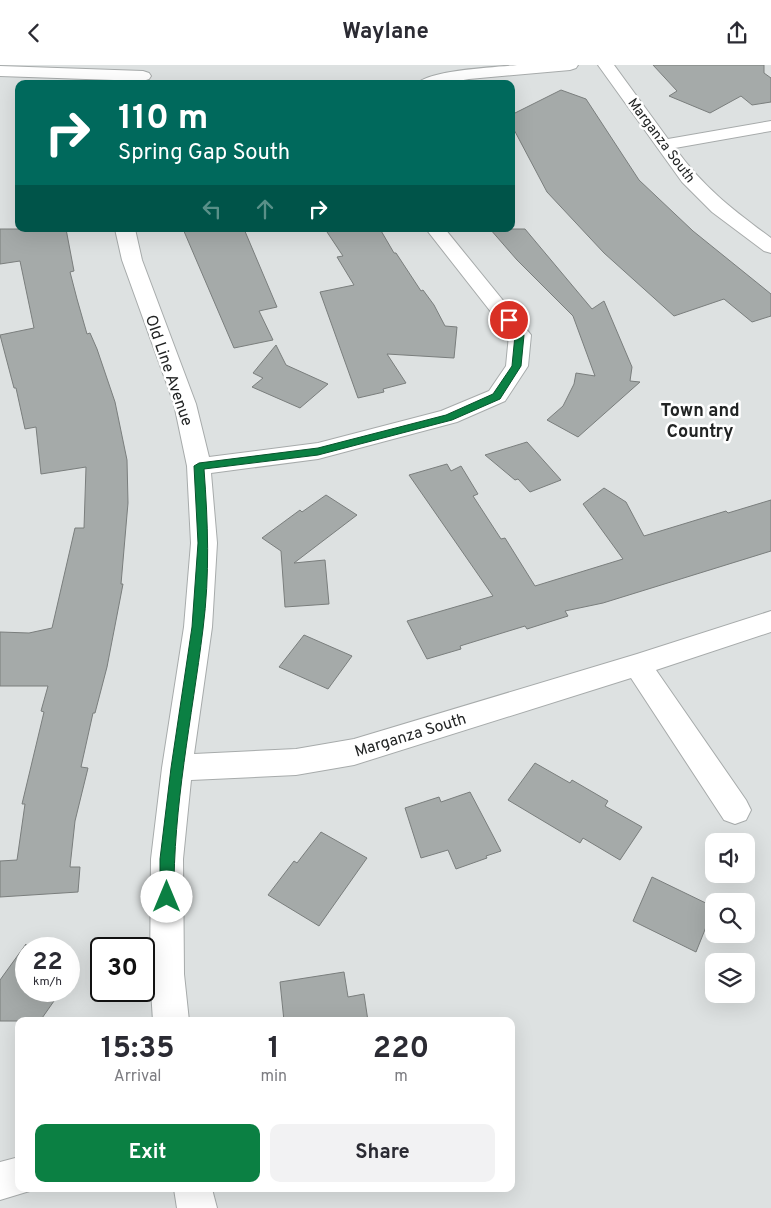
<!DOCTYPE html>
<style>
body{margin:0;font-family:Overpass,sans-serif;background:#f2f2f3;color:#2b2b33;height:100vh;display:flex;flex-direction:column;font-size:19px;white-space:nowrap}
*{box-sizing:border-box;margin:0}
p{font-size:16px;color:#7c7c81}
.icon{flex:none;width:28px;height:28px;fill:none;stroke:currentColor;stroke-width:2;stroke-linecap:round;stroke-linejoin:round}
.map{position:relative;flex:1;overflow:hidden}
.panel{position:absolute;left:15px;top:952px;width:500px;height:175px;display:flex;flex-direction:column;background:#fff;border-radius:10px;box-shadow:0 5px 20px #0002}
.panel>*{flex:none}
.guide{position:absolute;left:15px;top:15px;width:500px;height:152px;border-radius:10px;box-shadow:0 5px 20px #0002;background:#00695c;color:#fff;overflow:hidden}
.buttons{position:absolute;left:705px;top:768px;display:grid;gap:10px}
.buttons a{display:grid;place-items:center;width:50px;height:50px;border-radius:10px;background:#fff;box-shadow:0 5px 20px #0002;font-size:25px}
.speed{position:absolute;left:15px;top:872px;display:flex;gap:10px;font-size:25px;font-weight:700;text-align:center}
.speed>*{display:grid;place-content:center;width:65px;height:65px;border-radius:50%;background:#fff;box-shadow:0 5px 20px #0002;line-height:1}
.speed small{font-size:12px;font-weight:400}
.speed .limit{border:2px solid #111;border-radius:8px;background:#fff;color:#111}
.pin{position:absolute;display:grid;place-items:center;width:42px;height:42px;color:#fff;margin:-21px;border:2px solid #fff;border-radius:50%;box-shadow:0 1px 5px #0007}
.me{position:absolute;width:55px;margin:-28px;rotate:0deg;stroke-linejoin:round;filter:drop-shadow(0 0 4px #0008)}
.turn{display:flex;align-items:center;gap:18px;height:105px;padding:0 20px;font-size:22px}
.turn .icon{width:65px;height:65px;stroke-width:2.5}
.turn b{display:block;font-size:35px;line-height:42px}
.lanes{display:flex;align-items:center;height:48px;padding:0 20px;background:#0003;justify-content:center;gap:25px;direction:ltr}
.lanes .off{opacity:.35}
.eta{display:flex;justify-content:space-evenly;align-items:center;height:85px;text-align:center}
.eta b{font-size:30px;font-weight:700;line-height:35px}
.cta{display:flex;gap:10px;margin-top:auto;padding:10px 20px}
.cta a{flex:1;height:58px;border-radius:10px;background:#0b8043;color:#fff;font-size:20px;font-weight:700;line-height:58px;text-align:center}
.cta a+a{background:#f2f2f3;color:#2b2b33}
header{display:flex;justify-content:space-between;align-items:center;height:65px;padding:0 20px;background:#fff;font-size:22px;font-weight:700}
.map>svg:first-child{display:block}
.building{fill:#a5aaa9;stroke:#7a7e7d}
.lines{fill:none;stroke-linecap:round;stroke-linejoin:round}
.street-casing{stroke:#a7abab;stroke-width:2}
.street{fill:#fff;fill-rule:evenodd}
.route{fill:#0b8043;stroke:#07532c}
.labels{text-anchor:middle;stroke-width:5;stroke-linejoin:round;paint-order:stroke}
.far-street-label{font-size:14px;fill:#222424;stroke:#fff}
.street-label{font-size:16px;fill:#222424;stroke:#fff}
.neighbourhood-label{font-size:18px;font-weight:bold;fill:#222424;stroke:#fff}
</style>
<header><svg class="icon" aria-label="back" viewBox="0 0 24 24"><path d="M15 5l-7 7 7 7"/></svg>Waylane<svg class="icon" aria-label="share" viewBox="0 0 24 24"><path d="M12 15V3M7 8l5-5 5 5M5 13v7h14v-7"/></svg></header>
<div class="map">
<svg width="771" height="1143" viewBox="0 0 771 1143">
<rect width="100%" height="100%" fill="#dde1e1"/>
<g class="building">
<path d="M653,0h111v8l7,5v24l-19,3 -11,-9 -31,17 -41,-17 8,-5z"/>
<path d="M561,25l25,9 53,81 54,51 78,63v22l-19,6 -28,-23 -50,17 -70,-63 -57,-61 -36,-68v-9z"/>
<path d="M0,164h66l8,42 -4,1 7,27 10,35 3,-1 7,16 18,53 12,58 1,43 -7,81h2l-16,83 -12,46h-2l-12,54 7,1 -13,53 -5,46h10l-2,25 -78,5v-36l17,-1 8,-56h-3l22,-92 -3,-1 7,-25h-48v-54l29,1 23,-5 23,-100h9l2,-61 -45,7 -5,-47 -11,2 -9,-41h-2l-14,-53 34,-7 -14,-67 -20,3z"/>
<path d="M183,164h61l33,78 -18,4 14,29 -39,8z"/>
<path d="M325,164h55l14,24h2l25,38 2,-1 11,15 11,21 12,1 -3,31 -67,-4 19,29 -23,6 1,3 -26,6 -38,-106 34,-7 -17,-28 6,-1z"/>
<path d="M490,164h35l67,80 12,-8 28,66 -2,14 10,1 -62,55 -31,-17 16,-14 11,-22 2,-11 19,3 -22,-60 -56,-56z"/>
<path d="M276,280l10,20 42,19 -28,24 -48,-21 11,-9 -10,-5z"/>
<path d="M527,377l34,38 -31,12 -12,-13 -3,1 -30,-25z"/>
<path d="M447,399l4,7 10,-5 17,28 -5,2 28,43 4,-1 30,48 88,-27 -40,-55 21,-16 22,14 18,34 82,-25 2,2 43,-13v51l-168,52 -38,8 3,5 -41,13 -2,-3 -65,20 1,3 -34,10 -20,-38 86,-25 -84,-121z"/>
<path d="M326,430l31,20 -63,48 31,-3 4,44 -44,3 -4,-56 -19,-13 38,-28 2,2z"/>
<path d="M304,570l48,21 -24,33 -49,-22z"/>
<path d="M535,698l35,20 2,-3 36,21 -3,5 37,21 -22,33 -37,-22 -3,5 -72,-43z"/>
<path d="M470,727l31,59 -15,5 1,2 -31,11 -8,-19 -27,8 -16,-50 34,-11 2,5z"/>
<path d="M321,767l46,26 -48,68 -51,-31 26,-34 3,2z"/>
<path d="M652,812l62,30 -18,45 -63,-31z"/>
<path d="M26,879v47h35l-21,30h-40v-41z"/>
<path d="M344,907l4,25 16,-3 4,27h-84l-4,-39z"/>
</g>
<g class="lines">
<g class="street-casing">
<g id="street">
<path d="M517,0h61l-2,3 -6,2 -101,9 -28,5h-24c10,-14 81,-17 100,-19z"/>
<path d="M598,0h16l54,74 103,-18v10l-96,17c29,40 57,61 96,90v15l-7,-2 -52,-39 -30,-30z"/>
<path d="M0,1l143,5 6,2 2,3 -2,3 -6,2 -143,-5z"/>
<path d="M115,164h20l7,31 54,144 13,53 109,-14 123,-32 48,-20 17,-25 3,-31 -83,-106h19l86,106 -3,31 -23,35 -48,21 -139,37 -107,14 6,70 -5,84 -18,127 102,-5 58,-10 283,-85 134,-43v21l-115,38 90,130 5,10 -5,10 -11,4 -11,-4 -93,-142 -277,87 -58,10 -105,5 -8,79 1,115 5,47h-36l-3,-47 1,-115 11,-91 22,-141 7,-84 -4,-77 -13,-62 -52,-144z"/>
<path d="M19,1092v32l14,1 -33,10v-38z"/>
<path d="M174,1124h38l5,19h-40z"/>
</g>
</g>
<use href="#street" class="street"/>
</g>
<path class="route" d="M506,253h6l12,17 -3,31 -21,33 -48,21 -134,35 -114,14c4,54 6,105 -1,160 -11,89 -30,178 -29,268l-2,5 -5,1 -5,-1 -2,-5v-38l11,-91 21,-141 6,-84 -4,-77 5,-3 119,-15 128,-33 47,-21 19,-28 3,-31 -10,-15z"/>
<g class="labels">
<g class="far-street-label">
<text transform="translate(662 75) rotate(53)" y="5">Marganza South</text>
</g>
<g class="street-label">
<text transform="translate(170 305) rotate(71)" y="6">Old Line Avenue</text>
<text transform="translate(410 669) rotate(-17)" y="6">Marganza South</text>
</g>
<g class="neighbourhood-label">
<text x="700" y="351">Town and<tspan x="700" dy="21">Country</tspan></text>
</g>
</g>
</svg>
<div class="buttons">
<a><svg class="icon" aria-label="sound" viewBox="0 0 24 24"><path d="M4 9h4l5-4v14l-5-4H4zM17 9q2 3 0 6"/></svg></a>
<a><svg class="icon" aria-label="search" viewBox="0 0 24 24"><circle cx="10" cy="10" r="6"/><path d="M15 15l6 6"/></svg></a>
<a><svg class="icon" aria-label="layers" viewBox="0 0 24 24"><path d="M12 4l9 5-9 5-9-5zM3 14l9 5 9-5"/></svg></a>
</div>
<div class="speed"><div>22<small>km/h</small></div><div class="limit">30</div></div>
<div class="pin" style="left:509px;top:255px;background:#d93025"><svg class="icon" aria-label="arrive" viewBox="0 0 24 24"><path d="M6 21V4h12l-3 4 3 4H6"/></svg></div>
<svg class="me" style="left:167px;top:832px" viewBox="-20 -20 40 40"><circle r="19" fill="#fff"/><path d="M0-13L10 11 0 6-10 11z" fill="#0b8043"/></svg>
<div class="guide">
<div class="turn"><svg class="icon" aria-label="right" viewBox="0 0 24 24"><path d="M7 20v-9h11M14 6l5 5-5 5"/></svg><div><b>110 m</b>Spring Gap South</div></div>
<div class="lanes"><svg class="icon off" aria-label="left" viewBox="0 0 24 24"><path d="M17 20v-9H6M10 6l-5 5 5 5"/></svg><svg class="icon off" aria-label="ahead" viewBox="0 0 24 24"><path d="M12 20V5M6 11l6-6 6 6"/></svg><svg class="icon" aria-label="right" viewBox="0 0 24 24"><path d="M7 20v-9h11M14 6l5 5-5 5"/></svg></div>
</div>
<section class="panel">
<div class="eta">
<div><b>15:35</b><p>Arrival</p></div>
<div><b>1</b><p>min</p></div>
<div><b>220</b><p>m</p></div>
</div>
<div class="cta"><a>Exit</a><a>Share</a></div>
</section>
</div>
